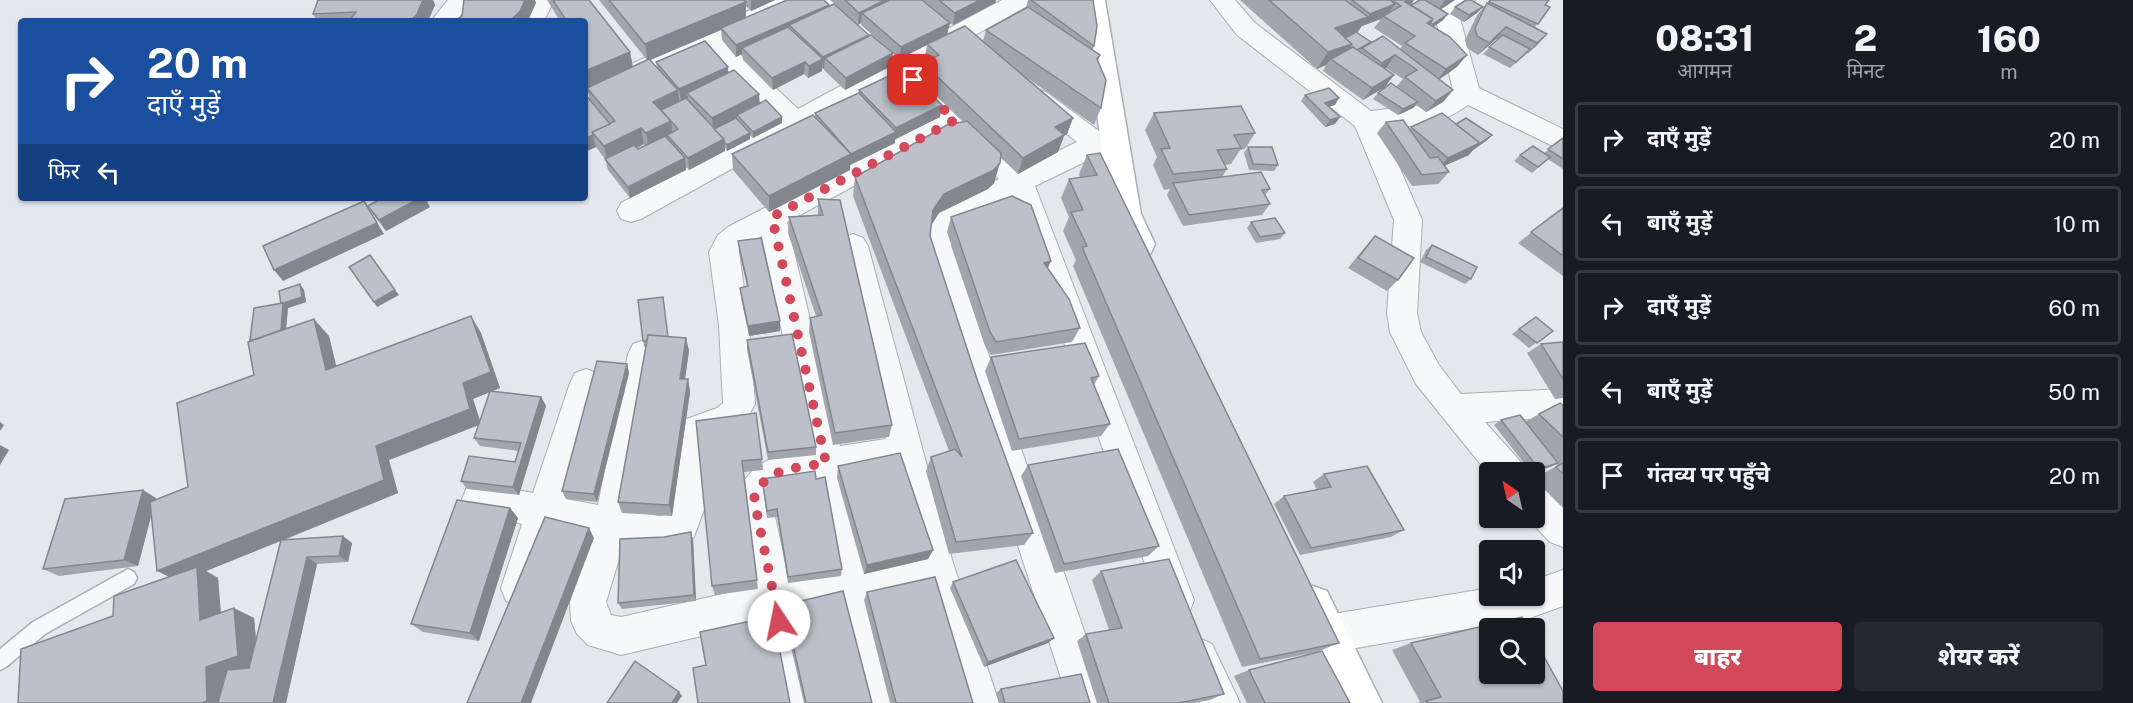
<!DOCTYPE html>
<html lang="hi">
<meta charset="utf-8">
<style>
body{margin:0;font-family:"Public Sans","Noto Sans Devanagari",sans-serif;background:#242831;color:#f1f3f6;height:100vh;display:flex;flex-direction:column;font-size:22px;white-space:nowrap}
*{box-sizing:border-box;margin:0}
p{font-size:20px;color:#9ea1a6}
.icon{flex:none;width:33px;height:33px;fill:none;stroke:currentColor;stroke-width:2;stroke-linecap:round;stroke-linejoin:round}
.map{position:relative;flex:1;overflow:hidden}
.details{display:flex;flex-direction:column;background:#171b24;width:570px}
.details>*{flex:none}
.guide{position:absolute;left:18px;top:18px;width:570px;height:183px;border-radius:6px;box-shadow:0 2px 4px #0004;background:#1a4fa0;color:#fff;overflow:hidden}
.needle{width:39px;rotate:326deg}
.buttons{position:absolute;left:1479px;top:462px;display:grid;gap:12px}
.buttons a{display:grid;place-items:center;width:66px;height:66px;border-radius:6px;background:#171b24;box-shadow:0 2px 4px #0004;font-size:30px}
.pin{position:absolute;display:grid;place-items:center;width:51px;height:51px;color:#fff;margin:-26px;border-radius:12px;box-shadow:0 3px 9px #0006}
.me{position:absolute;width:66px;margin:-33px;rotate:349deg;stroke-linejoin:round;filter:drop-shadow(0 0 4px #0008)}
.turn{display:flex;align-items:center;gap:21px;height:126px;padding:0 30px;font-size:27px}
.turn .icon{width:78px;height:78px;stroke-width:2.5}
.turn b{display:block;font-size:42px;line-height:51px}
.then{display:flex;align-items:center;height:57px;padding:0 30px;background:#0003;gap:12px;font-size:22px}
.eta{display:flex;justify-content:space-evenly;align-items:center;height:102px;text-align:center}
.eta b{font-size:36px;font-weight:800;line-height:42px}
.primary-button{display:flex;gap:12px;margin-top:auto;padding:12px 30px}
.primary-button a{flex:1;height:69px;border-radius:6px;background:#d1495b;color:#fff;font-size:24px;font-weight:800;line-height:69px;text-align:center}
.primary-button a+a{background:#242831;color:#f1f3f6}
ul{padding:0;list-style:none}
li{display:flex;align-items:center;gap:18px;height:75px;margin:0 12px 9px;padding:0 18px;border:3px solid #363941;border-radius:6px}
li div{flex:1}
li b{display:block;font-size:22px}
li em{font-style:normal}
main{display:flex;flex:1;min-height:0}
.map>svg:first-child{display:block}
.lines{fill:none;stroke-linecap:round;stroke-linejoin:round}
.lane-casing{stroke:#a9aeb7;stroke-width:3}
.street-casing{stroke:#a9aeb7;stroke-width:2}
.secondary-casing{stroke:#a9aeb7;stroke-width:3}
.lane{fill:#f7f8fa;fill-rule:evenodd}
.street{fill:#f7f8fa;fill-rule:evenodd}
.secondary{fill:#fff;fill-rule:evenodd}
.wall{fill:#a1a5ae;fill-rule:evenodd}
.shaded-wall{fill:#83868d}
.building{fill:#bbc0ca;stroke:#83868d;stroke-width:1.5}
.route{stroke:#d1495b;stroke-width:10;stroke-dasharray:0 18}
</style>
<main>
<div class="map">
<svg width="1563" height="703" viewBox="0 0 1563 703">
<rect width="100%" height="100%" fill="#e4e7ec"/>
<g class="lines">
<g class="lane-casing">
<path id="lane" d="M128,569l6,3 3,6 -3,6 -89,50 -39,33 -6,3v-21l33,-27z"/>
</g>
<g class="street-casing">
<g id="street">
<path d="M448,0h25l-17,21h-25z"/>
<path d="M530,0h24l-10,21h-24z"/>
<path d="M772,0h32l-4,5 -74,36 72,68 83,-45 -70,-64h27l63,54 101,-54h31l-4,5 -113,63 106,100 55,-26 -49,-38 -4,-6 4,-6 9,-3 9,3 76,56 4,7 -4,7 -10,3 -17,-8 -60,29 159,414 -5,13 -13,5 -13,-5 -152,-415c-22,10 -59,19 -60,48l158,457h-40l-148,-457c3,-41 47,-52 78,-67l-47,-46 -165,89 53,224 46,-7 -48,-193 5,-8 10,-4 10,4 5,8 85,317 46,140h-40l-36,-119 -49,11 26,108h-40l-21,-100 -43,11 20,89h-40l-15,-81 -140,33 -33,-10 -11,-11 -6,-13 -1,-19 20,-65 -34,-7 -24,71 -13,5 -13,-5 -5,-13 21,-64 -55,-13 -5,-12 5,-12 12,-4 54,10 37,-110 5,-10 11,-4 11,4 5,10 -36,116 32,6 30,-151 5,-10 11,-4 11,4 5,10 -29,157 28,5 8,-1 4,-11 2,-71 5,-11 39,-14 6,-5 -4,-78 -10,-73 9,-17 10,-8 209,-109 -41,-40 -255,141 -10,3 -10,-3 -4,-8 4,-8 156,-83 -71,-70 -121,55v-20zM762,236l45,215c-35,5 -60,11 -70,48l17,88 -133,30 -10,-2 -5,-13 18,-59c25,5 48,11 70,-6l12,-33v-63l36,-13 13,-24 -6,-79 -10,-73zM894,468l20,82 -48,11 -19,-85zM814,481l18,88 -43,10 -18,-80 16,-13z"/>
<path d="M1210,0h25l20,23 116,88 61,-7 21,-14 -19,-78 13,-12h28l-16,15 20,73 84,41v22l-95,-46c-31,22 -48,19 -85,24l39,91 -5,93 4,19 18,33 22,29 102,-5v28l-78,5 35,39 5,11h-35v4l-74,-92 -26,-52 -3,-19 7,-93 -39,-94 -118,-91z"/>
<path d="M1534,484l12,4 17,17v42l-13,-5 -23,-24h7z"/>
<path d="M1563,570v36l-33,12 -203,35 -13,-6 -6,-13 6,-13 13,-6 163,-27v8h44v-16z"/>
<path d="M1199,638l13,6 28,59h-40l-20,-46 6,-13z"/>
</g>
</g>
<g class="secondary-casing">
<g id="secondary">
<path d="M1081,0h24l36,214 14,30 -4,9 -11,3 -11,-3 -18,-39z"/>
<path d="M1313,586l14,5 55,112h-42l-46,-98 5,-14z"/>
</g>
</g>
<use href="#lane" class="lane"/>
<use href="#street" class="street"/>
<use href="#secondary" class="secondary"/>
</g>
<g class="wall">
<path d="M318,0h115l2,5 -7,16h-111l-4,-7z"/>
<path d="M547,0h42l41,52 3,15 14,-7 -48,-60h176l-24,11 -5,-5v11l83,-12v2l40,28v1l22,30 -46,24 -21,-20v-2l-2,1v2l-14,7 -4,-4 -31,16 -30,-30 -1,-6 -6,3 -14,-17 -1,-10 -71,30 7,7 -1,-5 73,10 31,32 22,19 -29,15 -3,-2v3l-23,12 -2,-3v3l-36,19 -3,-4v4l-56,28 -22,-28 -3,-11 -9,-12 -11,5 5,-52 -3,-12 -2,-67h-25zM644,144l1,2 -7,3 -1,-1z"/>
<path d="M830,0h166l-1,3 -42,22 -7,-5 1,14 36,7 3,-11 40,-22 2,-8h65l1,46 -1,4 7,5 -2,6 3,47 -7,17 -68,-48 47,41 -6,16 -3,2 -6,16 -40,22 -17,-16 -7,25 -6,6 -49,24 -8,12 -1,11 48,146 55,151 -9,12 -75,9 -23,-83 5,-14 18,-6 -96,-255 2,-19 108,-55 -43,-42 3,-17 2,-1 -1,-1 3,-16 -28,14 -38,-34v-2l-3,2z"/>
<path d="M1240,0h174l-3,5 7,-4 -1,-1h38l-15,9 8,5 -5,6 -10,7 24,40 -18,12 14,11 -10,12 -17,10 -10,-7 -3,3 -15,7 -25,-16 5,-6 18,-6 7,-8 -17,-11 -2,1 1,18 -22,13 -40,-29 3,-6 -9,4zM1381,19l-7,9 28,18 -2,3 -29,-7 -14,-9 5,-7z"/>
<path d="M1490,0l55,5 5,2 -15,20 12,7 -11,12 -26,22 -27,-14 14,-14 -1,-1 -18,16 -11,-7 -2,-8 12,-25z"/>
<path d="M1455,7l22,6 -13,9 -14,-8z"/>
<path d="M859,90l81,27 -45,22v4l-45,22v5l-81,42 -36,-42 -1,-16 83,-38v-3l43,-20z"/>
<path d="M1305,95l30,10 -6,1 6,18 -10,3 -24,-26z"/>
<path d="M1154,113l101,20 -10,16 -5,1 -9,14 -6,1 2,4 -5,8 48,12 -5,6 5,9 -8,11 -79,11 -16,-31 3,-6 -6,1 -11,-25 4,-8 -12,-27z"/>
<path d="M1386,122l24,7 1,-2 45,-3 36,11 -6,6 -13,9 -4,5 -25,11 5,6 -11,12 -26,2 -35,-53z"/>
<path d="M1563,138v31l-15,-10 -16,14 -18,-12 6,-6 24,-2z"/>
<path d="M1248,147l30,18 -4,6 -25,-1 -5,-17z"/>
<path d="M1087,155l252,488 -22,9 -75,15 -169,-401 3,-6 -13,-29 6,-14 -8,-19 8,-19 11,-2 -1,-3z"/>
<path d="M818,199l74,226 -3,12 -56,8 -24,-113 1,-14 6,-2 -28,-83 1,-16 29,-2z"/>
<path d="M427,202l3,5 -44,24 -11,-14 -7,-11z"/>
<path d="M1563,208v68l-45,-33z"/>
<path d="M951,217l100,44 -4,7 33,60 -8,14 -81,13 -6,-9 -38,-114z"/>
<path d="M1251,222l34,11 -5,6 -24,4 -9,-15z"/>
<path d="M1375,236l23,44 -11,11 -39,-23 17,-21z"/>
<path d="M738,241l42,80v10l-31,5 -8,-38 -1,-10 7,-2 -8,-34z"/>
<path d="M1432,245l39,34 -6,5 -45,-22 6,-12z"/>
<path d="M304,290l2,12 -18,6 -2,21 43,7 7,30 145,-33 19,55 -8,3 49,6 5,9 -27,89 -52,-6 -6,-8 54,-19 4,-11 -39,-5 -6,-8 5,-13 -90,35 9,33 -114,47 68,3 -4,19 -31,2 -31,139 -173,-87 56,-39 -18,-62 -13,51 -79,10 -16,-7 113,-71 -1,2 33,-13 66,-112 -3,-34 -1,-1 31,-36zM490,392l-10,29 -7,-22zM281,541l-25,98 -2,-21 -33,-5 -3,-35 -12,-7z"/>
<path d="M1536,317l17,14 -24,17 -17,-14z"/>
<path d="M668,337l18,1 3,13 -4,28h3l2,13 -18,124 -50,-3 -4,-11 28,-156 -2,1 -1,-6z"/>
<path d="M747,340l69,107v8l-48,5 -21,-110z"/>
<path d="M1563,342v56l-8,1 -28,-46 14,-9z"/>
<path d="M991,357l108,19 -5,9 16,39 -9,12 -89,15 -27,-80z"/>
<path d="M627,364l2,9 -32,129 -31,-3 -4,-8z"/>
<path d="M1563,405v103l-29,-29 24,-14 -1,-1 -7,3 -19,5 -37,-47 7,-5 24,2 14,-8z"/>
<path d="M696,421l66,38 1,11 -19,2 14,117 -43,6 -3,-9z"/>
<path d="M1028,465l131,81 -11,10 -93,17 -34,-97z"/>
<path d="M838,466l95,84 -5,9 -64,15 -27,-96z"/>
<path d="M1324,474l80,56 -13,7 -91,18 -26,-51 10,-8 33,-6 -4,-8z"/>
<path d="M762,479h54l26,90 -1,7 -53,7 -11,-66 -10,1z"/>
<path d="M510,508l8,10 -39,123 -56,-9 -12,-8z"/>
<path d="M693,539l3,62 -74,8 -4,-6z"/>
<path d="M1101,571l123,123 -14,6 -16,3h-97l-20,-62 9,-7 23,-4 -17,-50z"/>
<path d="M953,582l95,61 -64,24 -34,-79z"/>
<path d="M867,592l106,111h-83l-26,-103z"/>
<path d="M784,605l88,98h-68l-21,-90z"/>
<path d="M1411,643l152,60h-146l3,-1 -28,-52z"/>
<path d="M1249,670l101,33h-103l-13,-27z"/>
<path d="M1001,689l89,14h-91l-3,-10z"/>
</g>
<g class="shaded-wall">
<path d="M423,0h10l2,5 -7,16h-17z"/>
<path d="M525,0h10l1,3 -8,18h-18z"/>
<path d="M751,0h24l-24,11z"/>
<path d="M885,0h21l-44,13 -1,10 -3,2 1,-12z"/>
<path d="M980,0h16l-1,3 -42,22 2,-12z"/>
<path d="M1408,0h6l-4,6 -5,-4z"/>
<path d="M1445,0h10l-18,12z"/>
<path d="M746,2v17l-25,9v2l-73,31 -3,-17z"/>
<path d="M1395,4l-9,13 -3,-1 -2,3 -19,7 8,-12z"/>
<path d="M829,5l-1,12 -39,8v9l-47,14v6l-6,3v-12z"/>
<path d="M1483,7l-6,6 -13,9 5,-7z"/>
<path d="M1448,14l-5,6 -15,11 5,-7z"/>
<path d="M1368,17l-12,17 -33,11 12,-17z"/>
<path d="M950,23l-3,12 -48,24 2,-12z"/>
<path d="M1506,27l-10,12 -18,16 11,-12z"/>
<path d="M1547,34l-11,12 -10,9 11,-12z"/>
<path d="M869,35l-1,12 -43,11 -1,10 -1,1v-12z"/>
<path d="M1352,44l-12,16 -9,-1 -5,6 -9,4 11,-17z"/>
<path d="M630,52l3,17 -48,20v-18z"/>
<path d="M893,53l-2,13 -46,24 1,-12z"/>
<path d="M1395,55l-9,13 -13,7 9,-12z"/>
<path d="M1467,55l-10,12 -20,14 9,-12z"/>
<path d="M823,59l-1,12 -14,7 1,-12z"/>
<path d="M805,62l-1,12 -31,16 -1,-12z"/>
<path d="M728,67l1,12 -42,14 1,5 -7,3 -2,-12z"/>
<path d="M1394,75l-9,12 -22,13 9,-12z"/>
<path d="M678,90l2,17 -15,7 -12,-12z"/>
<path d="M1453,90l-10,12 -17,10 10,-11z"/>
<path d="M759,94l1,12 -23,9v3l-24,12 -1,-12z"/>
<path d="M1339,98l-4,7 -14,4 4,-6z"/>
<path d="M1418,102l-5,6 -15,7 5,-6z"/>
<path d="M942,105l-2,12 -45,22v4l-45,22 1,-11 44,-22 1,-4z"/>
<path d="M782,117v6l-29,15v-6z"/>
<path d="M1340,117l-5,7 -10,3 5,-7z"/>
<path d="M1073,118l-6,16 -3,2 -6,16 -40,22 5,-16 32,-31z"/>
<path d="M671,121l2,16 -6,-2 1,5 -19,10 -3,-17z"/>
<path d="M641,128l3,16 -36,18 -4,-16z"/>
<path d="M750,133v6l-23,12v-6z"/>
<path d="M593,135l3,12 -11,5v-13z"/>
<path d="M1492,135l-6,6 -13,9 -4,5 -32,14 11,-11z"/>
<path d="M724,139l1,12 -36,19 -1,-12z"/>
<path d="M851,154l-1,16 -81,42v-16z"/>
<path d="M685,158l1,12 -56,28 -2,-11z"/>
<path d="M1000,163l-6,20 -6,6 -49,24 -10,16 4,-19 11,-16z"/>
<path d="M420,198h14l-7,4 3,5 -44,24 -7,-11z"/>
<path d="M364,201l20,33 -101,47 -9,-11z"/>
<path d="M1051,261l-7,15v-13z"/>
<path d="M300,284l4,6 2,12 -18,6 -3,32 -30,5 -5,-5 31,-36z"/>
<path d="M395,290l4,5 -22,12 -3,-5z"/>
<path d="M471,316l10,17 19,55 -27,11 8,25 -92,36 9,33 -192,78 12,7 4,52 -22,-10 -20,-38 -23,-11 219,-125 87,-63z"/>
<path d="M314,319l15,17 12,50 -15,-16z"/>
<path d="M780,321v10l-31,5 -1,-10z"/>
<path d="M686,338l3,13 -6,41 -3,-13z"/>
<path d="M627,364l2,9 -32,129 -3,-8z"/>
<path d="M688,379l2,13 -18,124 -3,-11z"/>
<path d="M541,397l5,9 -27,89 -6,-8z"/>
<path d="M0,422l4,3 -4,6z"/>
<path d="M0,445l9,5 -9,15z"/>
<path d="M1558,463l-8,4 -18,5 7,-3z"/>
<path d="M143,490l13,8 -18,68 -14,-6z"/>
<path d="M510,508l8,10 -39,123 -9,-8z"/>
<path d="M589,528l5,10 -63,165h-10z"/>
<path d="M691,532l2,7 3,62 -2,-6z"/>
<path d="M343,536l9,7 -4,19 -9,-6z"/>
<path d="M933,550l-5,9 -64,15 3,-9z"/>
<path d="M307,557l10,7 -31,139h-13z"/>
<path d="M234,608l20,10 4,46 -30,11 1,28h-28l5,-36z"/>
<path d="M1054,638l-6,5 -64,24 4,-5z"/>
<path d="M679,692l3,4 -5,7h-5z"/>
</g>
<g class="building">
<path d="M318,0h105l-6,14 -6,7h-62l7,-9 -43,2z"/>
<path d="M464,0h61l-5,11 -10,10h-55l7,-5z"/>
<path d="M553,0h36l41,52 -45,19v-50h-21l2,-1z"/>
<path d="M609,0h135l2,2 -101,42z"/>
<path d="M787,0h37l5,5 -93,40 -15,-17z"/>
<path d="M845,0h40l-26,13z"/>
<path d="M890,0h32l28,23 -49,24 -39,-34z"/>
<path d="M939,0h41l-25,13z"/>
<path d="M1031,0h62l4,26 -3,20z"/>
<path d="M1269,0h76l23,17 -33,11 17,16 -24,8z"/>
<path d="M1352,0h38l5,4 -25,10z"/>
<path d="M1392,0h16l-3,2 28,17 -6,4 23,14 17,18 -21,14 -41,-26 10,-7 -32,-20 18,-10z"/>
<path d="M1420,0h5l23,14 -15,10 -3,-1 3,-4 -22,-14z"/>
<path d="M1466,0h5l12,7 -14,8 -14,-8z"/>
<path d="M1490,0h59l-4,5 5,2 -12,17 -49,-22z"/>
<path d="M1487,3l60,31 -10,9 -31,-16 -17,16 -12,-7 -2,-8z"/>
<path d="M834,4l35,31 -46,22 -34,-32z"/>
<path d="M1028,7l72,48 -3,4 9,21 -5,28 -115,-78z"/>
<path d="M535,19h17l-1,2h-16z"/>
<path d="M965,26l108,92 -18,9 9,8 -41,23 -100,-95 16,-8 -12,-11z"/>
<path d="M788,27l35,32 -14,7 -4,-4 -33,16 -30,-30z"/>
<path d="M1356,32l15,10 -14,8 -4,-3 -2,1 -1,-1 2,-3 -7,-6z"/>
<path d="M871,35l22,18 -47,25 -21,-20z"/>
<path d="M1503,35l27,14 -14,13 -27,-15z"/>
<path d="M1383,36l70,54 -17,11 -31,-24 12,-7 -22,-15 -13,8 -20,-15z"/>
<path d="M705,41l23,26 -49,22 -23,-27z"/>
<path d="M1353,47l41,28 -22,13 -41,-29z"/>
<path d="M649,59l29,31 -25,12 18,19 -25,12 -5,-5 -37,18 -12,-14 23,-11 -28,-33z"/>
<path d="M904,69l38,36 -46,23 -37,-38z"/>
<path d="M734,70l25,24 -47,24 -25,-25z"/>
<path d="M1391,83l27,19 -15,7 -25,-16z"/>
<path d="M1329,88l10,10 -14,5 15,14 -10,3 -25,-25z"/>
<path d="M859,93l37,39 -45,22 -36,-41z"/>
<path d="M585,94l25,30 -18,8 1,3 -8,4z"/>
<path d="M686,98l38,41 -36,19 -21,-23 11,-6 -17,-19z"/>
<path d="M766,100l16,17 -29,15 -16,-17z"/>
<path d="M1241,106l14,27 -21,2 7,13 -24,2 10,19 -54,5 -12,-25 9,-1 -16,-35z"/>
<path d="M1442,113l38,30 -32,15 -37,-31z"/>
<path d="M813,115l38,39 -82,42 -37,-42z"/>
<path d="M736,118l14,15 -23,12 -3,-3v-3l-10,-10z"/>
<path d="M1466,118l26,17 -13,9h-1l2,-1 -24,-19z"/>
<path d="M1403,120l27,38 8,-1 11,15 -27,3 -36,-53z"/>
<path d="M967,121l34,32 -1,10 -6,7 -50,24 -11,16 -3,26 48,146 55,151 -77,9 -25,-85 24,-8 7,8 -107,-280 92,-52z"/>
<path d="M665,136l20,22 -57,29 -23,-28 29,-14 4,4z"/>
<path d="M1563,138v21l-15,-10z"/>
<path d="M1533,146l17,11 -12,10 -18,-12z"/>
<path d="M1248,147h24l6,18 -25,-1z"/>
<path d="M1100,153l239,490 -79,16 -178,-412 5,-1 -16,-34 12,-2 -14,-31 28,-4 -10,-20z"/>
<path d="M1261,172l9,17 -8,1 8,14 -81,11 -16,-32z"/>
<path d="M1012,196l19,9 20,56 -7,2 25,36 11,29 -84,14 -6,-10 -39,-115z"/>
<path d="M382,198h38l-41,22 -11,-14z"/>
<path d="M818,199l22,1 52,225 -57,8 -25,-115 12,-3 -33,-98 34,-2z"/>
<path d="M364,201l13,22 -103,47 -11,-24z"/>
<path d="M1563,208v48l-32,-24z"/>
<path d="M1275,218l10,15 -25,4 -9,-15z"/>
<path d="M1375,236l39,22 -16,22 -40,-22z"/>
<path d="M761,238l19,83 -32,5 -8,-38 8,-2 -10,-45z"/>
<path d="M1432,245l45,22 -6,12 -45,-22z"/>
<path d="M370,255l25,35 -21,12 -25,-35z"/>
<path d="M300,284l2,13 -21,7 -2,-13z"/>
<path d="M663,297l5,40 -20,-2 -1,6h-4l-5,-41z"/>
<path d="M283,303l-2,27 -24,9 -7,1 4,-32z"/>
<path d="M471,316l20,56 -28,11 7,26 -94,37 8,34 -227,91 -7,-69 38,-15 -11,-84 77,-28 -6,-33 66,-23 12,51z"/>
<path d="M1536,317l17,14 -16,12 -18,-14z"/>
<path d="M792,334l24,113 -48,5 -21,-112z"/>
<path d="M648,335l38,3 -6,41h8l-19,126 -51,-3z"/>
<path d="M1563,342v37l-22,-35z"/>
<path d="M1085,343l14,33 -8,2 19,46 -91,15 -28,-82z"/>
<path d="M597,361l30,3 -33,130 -32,-3z"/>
<path d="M490,391l51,6 -28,90 -52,-6 8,-25 46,6 6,-19 -47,-5z"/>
<path d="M1560,403l3,2v32l-24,-23z"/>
<path d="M756,413l6,46 -20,2 15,119 -45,6 -16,-165z"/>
<path d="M1520,415l38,48 -19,6 -38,-49z"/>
<path d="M1118,449l41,97 -95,18 -36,-99z"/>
<path d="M900,453l33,97 -66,15 -29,-99z"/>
<path d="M1563,463v11l-7,-7z"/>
<path d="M1367,466l37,64 -93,18 -27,-52 47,-9 -7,-13z"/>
<path d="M815,471l1,8 9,-2 17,92 -54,8 -11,-68 -10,2 -5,-32z"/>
<path d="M143,490l-19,70 -81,9 22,-70z"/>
<path d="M457,500l53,8 -40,125 -59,-9z"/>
<path d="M545,517l44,11 -68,175h-54z"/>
<path d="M691,532l3,63 -76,8 2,-64 44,-2z"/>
<path d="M343,536l-4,20 -32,1 -34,146h-55l9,-33 22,-2 32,-128z"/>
<path d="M1169,559l55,135 -46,9h-69l-23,-69 36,-6 -21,-57z"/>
<path d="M1016,560l38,78 -66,24 -35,-80z"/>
<path d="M197,567l3,53 34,-12 4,48 -32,11 1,34 -6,2h-183l3,-54 92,-33 1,-20z"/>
<path d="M935,577l38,126h-77l-29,-111z"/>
<path d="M843,591l29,112h-66l-22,-98z"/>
<path d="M773,616l17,87h-92l-5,-35 13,-3 -6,-33z"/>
<path d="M1522,617l6,11h-38v46h44v-35l29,52v12h-135l-2,-2 15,-4 -30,-54z"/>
<path d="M1322,651l28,52h-85l-16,-33z"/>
<path d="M635,661l44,31 -7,11h-65z"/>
<path d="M1081,674l9,29h-85l-4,-14z"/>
</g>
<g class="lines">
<path class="route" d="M779,621l-25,-122c9,-32 45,-31 72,-36l-54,-246 183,-97 -42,-40"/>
</g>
</svg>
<div class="buttons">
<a><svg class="needle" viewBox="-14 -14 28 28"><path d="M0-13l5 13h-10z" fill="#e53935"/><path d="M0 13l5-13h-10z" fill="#9ea1a6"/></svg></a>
<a><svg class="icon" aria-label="sound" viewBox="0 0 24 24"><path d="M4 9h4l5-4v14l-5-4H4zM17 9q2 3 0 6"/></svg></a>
<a><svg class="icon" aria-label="search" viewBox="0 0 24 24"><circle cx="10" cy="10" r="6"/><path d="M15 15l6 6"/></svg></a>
</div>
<div class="pin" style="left:913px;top:80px;background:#d93025"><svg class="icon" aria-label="arrive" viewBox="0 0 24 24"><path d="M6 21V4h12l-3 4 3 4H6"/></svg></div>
<svg class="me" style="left:779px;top:621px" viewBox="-20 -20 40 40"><circle r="19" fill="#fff"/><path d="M0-13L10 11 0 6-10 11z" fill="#d1495b"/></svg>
<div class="guide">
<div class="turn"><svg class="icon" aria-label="right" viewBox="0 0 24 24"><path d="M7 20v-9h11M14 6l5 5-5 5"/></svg><div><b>20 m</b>दाएँ मुड़ें</div></div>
<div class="then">फिर<svg class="icon" aria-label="left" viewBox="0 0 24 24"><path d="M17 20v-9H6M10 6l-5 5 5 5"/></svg></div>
</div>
</div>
<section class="details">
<div class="eta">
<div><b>08:31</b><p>आगमन</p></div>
<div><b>2</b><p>मिनट</p></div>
<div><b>160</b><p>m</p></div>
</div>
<ul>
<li><svg class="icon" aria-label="right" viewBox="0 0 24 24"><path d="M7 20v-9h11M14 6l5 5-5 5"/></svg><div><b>दाएँ मुड़ें</b></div><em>20 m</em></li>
<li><svg class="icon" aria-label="left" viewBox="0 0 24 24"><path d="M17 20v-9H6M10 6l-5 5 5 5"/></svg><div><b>बाएँ मुड़ें</b></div><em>10 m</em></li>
<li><svg class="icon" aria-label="right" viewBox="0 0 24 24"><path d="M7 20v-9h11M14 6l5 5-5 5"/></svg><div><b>दाएँ मुड़ें</b></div><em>60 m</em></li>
<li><svg class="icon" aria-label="left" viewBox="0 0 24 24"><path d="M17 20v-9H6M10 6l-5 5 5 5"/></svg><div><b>बाएँ मुड़ें</b></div><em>50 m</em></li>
<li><svg class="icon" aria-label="arrive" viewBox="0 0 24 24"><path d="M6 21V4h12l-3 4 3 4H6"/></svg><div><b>गंतव्य पर पहुँचे</b></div><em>20 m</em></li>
</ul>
<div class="primary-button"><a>बाहर</a><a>शेयर करें</a></div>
</section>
</main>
